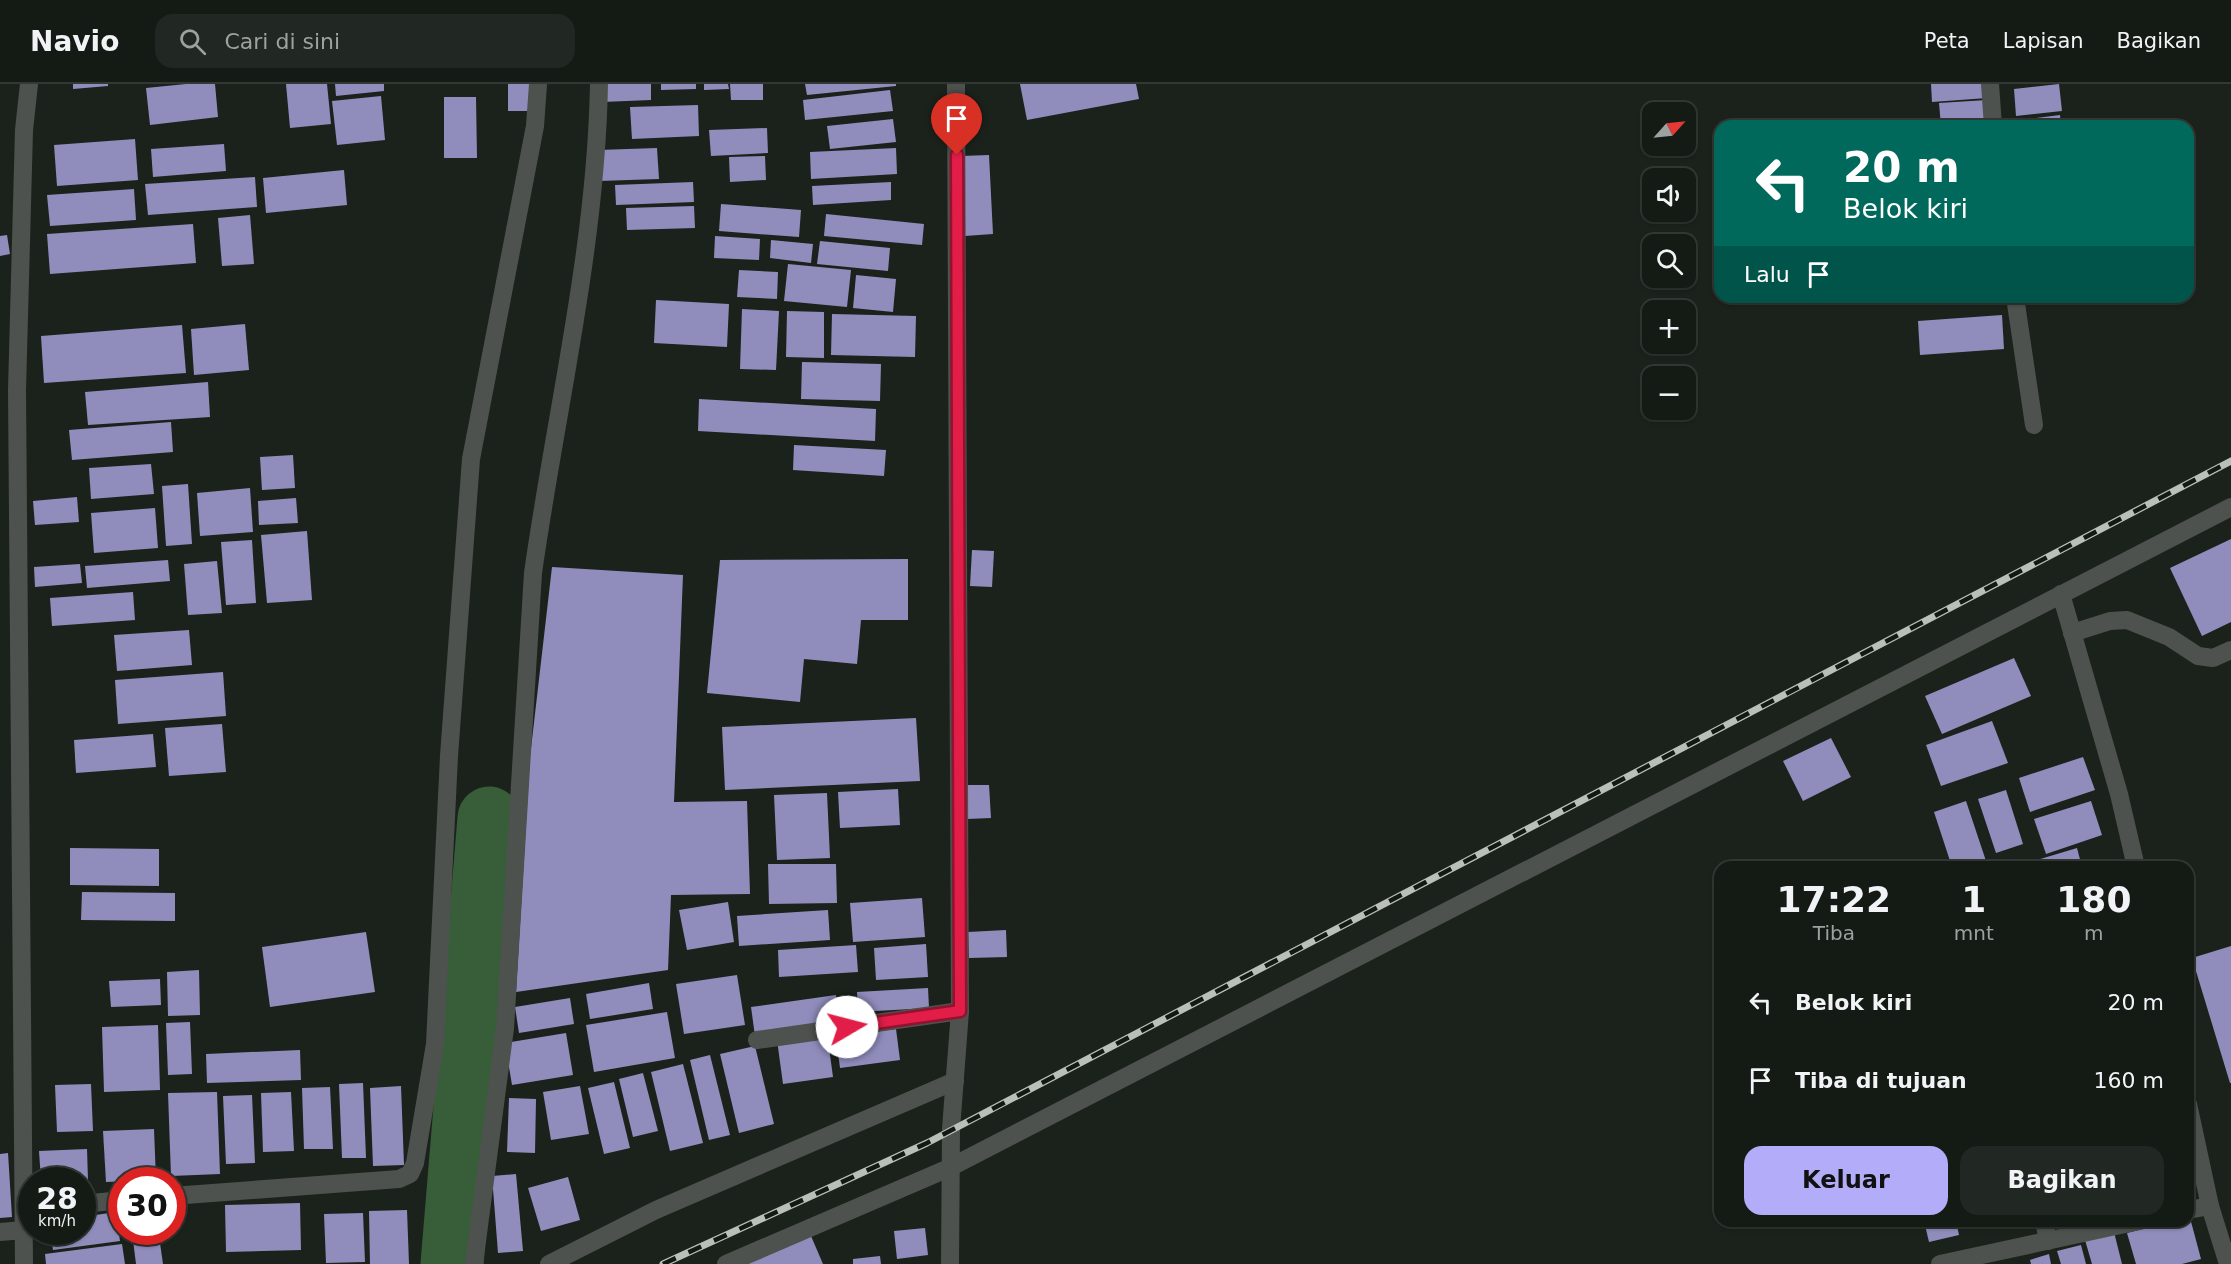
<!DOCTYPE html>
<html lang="id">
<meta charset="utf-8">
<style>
body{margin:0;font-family:"DejaVu Sans",sans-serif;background:#212722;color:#f1f3f6;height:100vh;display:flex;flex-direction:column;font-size:22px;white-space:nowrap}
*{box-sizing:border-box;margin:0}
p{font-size:20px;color:#9da1a0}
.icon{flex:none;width:33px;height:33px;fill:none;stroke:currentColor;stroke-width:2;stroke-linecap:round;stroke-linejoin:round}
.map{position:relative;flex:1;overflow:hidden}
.details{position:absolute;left:1714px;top:777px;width:480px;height:366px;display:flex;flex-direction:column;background:#141a14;border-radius:18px;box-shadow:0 2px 4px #0004,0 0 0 2px #333834}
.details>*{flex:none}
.hud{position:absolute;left:1714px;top:36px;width:480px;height:183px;border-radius:18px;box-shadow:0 2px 4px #0004,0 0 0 2px #333834;background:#00695c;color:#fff;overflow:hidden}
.needle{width:39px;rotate:63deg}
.buttons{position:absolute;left:1642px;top:18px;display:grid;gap:12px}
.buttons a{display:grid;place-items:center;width:54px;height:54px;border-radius:12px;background:#141a14;box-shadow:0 2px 4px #0004,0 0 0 2px #333834;font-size:30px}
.speed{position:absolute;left:18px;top:1083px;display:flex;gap:12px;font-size:30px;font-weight:700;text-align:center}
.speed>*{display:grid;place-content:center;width:78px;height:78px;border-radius:50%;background:#141a14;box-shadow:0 2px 4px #0004,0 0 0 2px #333834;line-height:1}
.speed small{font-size:15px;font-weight:400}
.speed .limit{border:9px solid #d22;background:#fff;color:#111}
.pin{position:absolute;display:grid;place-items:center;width:51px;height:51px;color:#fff;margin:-62px -26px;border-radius:50% 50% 50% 0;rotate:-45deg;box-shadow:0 0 6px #0007}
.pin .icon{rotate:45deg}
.me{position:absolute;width:66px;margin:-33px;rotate:82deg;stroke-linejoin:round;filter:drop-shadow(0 0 4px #0008)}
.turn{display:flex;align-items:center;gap:21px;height:126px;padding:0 30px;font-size:27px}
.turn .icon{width:78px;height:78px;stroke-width:2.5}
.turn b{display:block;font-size:42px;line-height:51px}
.then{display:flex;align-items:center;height:57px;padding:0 30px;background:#0003;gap:12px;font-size:22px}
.eta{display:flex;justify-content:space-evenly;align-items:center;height:102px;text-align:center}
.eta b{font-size:36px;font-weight:700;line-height:42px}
.button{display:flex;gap:12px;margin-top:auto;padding:12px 30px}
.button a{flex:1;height:69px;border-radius:18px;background:#b3adf9;color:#111;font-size:24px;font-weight:700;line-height:69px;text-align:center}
.button a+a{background:#212722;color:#f1f3f6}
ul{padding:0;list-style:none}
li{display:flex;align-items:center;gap:18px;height:78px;padding:0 30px}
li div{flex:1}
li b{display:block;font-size:22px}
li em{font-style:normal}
header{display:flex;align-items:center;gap:36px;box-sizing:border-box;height:84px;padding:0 30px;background:#141a14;border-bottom:2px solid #333834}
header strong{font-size:28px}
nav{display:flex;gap:33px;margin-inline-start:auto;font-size:21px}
.search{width:420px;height:54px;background:#212722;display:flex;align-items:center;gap:15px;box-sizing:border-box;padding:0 21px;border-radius:18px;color:#9da1a0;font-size:22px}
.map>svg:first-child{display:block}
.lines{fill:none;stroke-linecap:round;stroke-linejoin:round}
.river{stroke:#375d39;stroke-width:63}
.building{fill:#908dbd}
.minor{stroke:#4e524e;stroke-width:18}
.rail-casing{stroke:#babfba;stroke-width:7}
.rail{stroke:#121912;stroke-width:4.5;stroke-dasharray:14;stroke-linecap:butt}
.route-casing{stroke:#92132f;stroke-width:15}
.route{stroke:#e11d48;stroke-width:10}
</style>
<header>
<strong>Navio</strong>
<div class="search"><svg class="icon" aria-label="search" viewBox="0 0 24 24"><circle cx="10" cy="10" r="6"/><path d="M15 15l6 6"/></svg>Cari di sini</div>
<nav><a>Peta</a><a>Lapisan</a><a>Bagikan</a></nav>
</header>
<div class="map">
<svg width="2231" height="1180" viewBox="0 0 2231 1180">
<rect width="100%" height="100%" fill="#1b221b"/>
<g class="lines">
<path class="river" d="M452,1180l37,-446"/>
</g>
<g class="building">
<path d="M73,0h35v2l-35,3z"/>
<path d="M186,0h29l3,33 -68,8 -4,-37z"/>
<path d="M286,0h41l4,40 -41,4z"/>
<path d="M335,0h49v7l-48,5z"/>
<rect x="508" y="0" width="24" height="27"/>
<path d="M601,0h50v16l-49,2z"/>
<path d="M661,0h35v5l-35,1z"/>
<path d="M704,0h24l1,5 -25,1z"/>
<path d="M730,0h33v16h-32z"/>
<path d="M805,0h91v2l-89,9z"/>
<path d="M1020,0h116l3,15 -112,21z"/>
<path d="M1931,0h55l1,14 -55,4z"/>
<path d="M2059,0l3,27 -46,5 -2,-27z"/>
<path d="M890,6l3,21 -88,9 -2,-20z"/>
<path d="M381,12l4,44 -48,5 -5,-44z"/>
<path d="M444,13h32l1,61h-33z"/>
<path d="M1987,16l2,26h-48l-2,-23z"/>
<path d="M698,21l1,31 -67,3 -2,-32z"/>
<path d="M2060,31l1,11h-47l-1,-5z"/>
<path d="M893,35l3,23 -66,7 -3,-23z"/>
<path d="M767,44l1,25 -57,3 -2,-26z"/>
<path d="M135,55l3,41 -81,6 -3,-41z"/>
<path d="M224,60l2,27 -73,6 -2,-28z"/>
<path d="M657,64l2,31 -60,2 -1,-31z"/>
<path d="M896,64l1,26 -86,5 -1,-27z"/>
<path d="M989,71l4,79 -28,2 -4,-80z"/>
<path d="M765,72l1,24 -36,2 -1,-25z"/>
<path d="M344,86l3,35 -81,8 -3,-35z"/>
<path d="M255,93l2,30 -109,8 -3,-31z"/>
<path d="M693,98l1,20 -78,3 -1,-20z"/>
<path d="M891,98v18l-78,5 -1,-19z"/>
<path d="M134,105l2,31 -86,6 -3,-31z"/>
<path d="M721,120l80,6 -2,27 -80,-6z"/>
<path d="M694,122l1,22 -68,2 -1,-22z"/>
<path d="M826,130l98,10 -2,21 -98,-9z"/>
<path d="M250,131l4,49 -32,2 -4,-48z"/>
<path d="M193,140l3,39 -146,11 -3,-40z"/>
<path d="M7,151l3,19 -10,2v-20z"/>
<path d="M715,152l45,3 -1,21 -45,-2z"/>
<path d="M771,156l42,4 -2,19 -41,-5z"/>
<path d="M820,157l70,7 -2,23 -71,-7z"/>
<path d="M788,180l63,6 -4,37 -63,-6z"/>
<path d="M739,186l39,2 -1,27 -40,-2z"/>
<path d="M856,191l40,4 -3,33 -40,-4z"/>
<path d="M656,216l73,4 -2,43 -73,-4z"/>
<path d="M742,225l37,2 -3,59 -36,-1z"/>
<path d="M787,227l37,1v46l-38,-1z"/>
<path d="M832,230l84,2 -1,41 -84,-2z"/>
<path d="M2002,231l2,34 -84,6 -2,-34z"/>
<path d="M245,240l4,46 -55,5 -3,-46z"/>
<path d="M182,241l4,48 -142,10 -3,-47z"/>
<path d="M802,278l79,2 -1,37 -79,-2z"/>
<path d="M208,298l2,35 -122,8 -3,-33z"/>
<path d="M699,315l177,10 -1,32 -177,-10z"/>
<path d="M171,338l2,30 -101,8 -3,-30z"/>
<path d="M794,361l92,5 -2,26 -91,-6z"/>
<path d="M293,371l2,33 -33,2 -2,-33z"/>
<path d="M151,380l3,30 -63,5 -2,-31z"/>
<path d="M188,400l4,60 -26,2 -4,-60z"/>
<path d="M250,404l3,44 -53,4 -3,-43z"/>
<path d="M77,413l2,25 -44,3 -2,-24z"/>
<path d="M296,414l2,25 -39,2 -1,-24z"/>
<path d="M155,424l3,40 -64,5 -3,-40z"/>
<path d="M307,447l5,69 -45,3 -6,-68z"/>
<path d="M2231,455v83l-29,14 -32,-68z"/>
<path d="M252,456l4,63 -30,2 -5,-63z"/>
<path d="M972,466l22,1 -2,36 -22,-1z"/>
<path d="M908,475v61h-47l-4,44 -53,-5 -4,43 -93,-9 13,-133z"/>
<path d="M168,476l2,21 -83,7 -2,-22z"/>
<path d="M217,477l5,52 -34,2 -4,-51z"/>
<path d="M80,480l2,19 -47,4 -1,-20z"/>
<path d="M552,483l131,8 -9,227 73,-1 3,93 -79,1 -3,75 -152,22 14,-235z"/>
<path d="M133,508l2,28 -83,6 -2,-28z"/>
<path d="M189,546l3,35 -75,6 -3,-36z"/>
<path d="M2014,574l17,38 -89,38 -17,-38z"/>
<path d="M223,588l3,44 -108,8 -3,-44z"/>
<path d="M916,634l4,63 -195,9 -3,-63z"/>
<path d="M1992,637l16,42 -67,23 -15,-41z"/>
<path d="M222,640l4,48 -57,4 -4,-48z"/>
<path d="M153,650l3,33 -80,6 -2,-33z"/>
<path d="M1831,654l20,39 -48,24 -20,-40z"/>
<path d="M2083,673l12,33 -65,22 -11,-34z"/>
<path d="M966,701h23l2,33 -24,1z"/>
<path d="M898,705l2,36 -60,3 -2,-36z"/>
<path d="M2006,706l17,54 -27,9 -18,-54z"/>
<path d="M827,709l3,65 -53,2 -3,-65z"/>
<path d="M1966,717l20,60 -17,6h-17l-18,-55z"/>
<path d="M2091,717l11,34 -56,19 -12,-35z"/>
<path d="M70,764l89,1v37l-89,-1z"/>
<path d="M2077,764l5,19h-65v-1z"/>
<path d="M768,780h68l1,39 -68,1z"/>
<path d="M82,808l93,1v28l-94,-1z"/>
<path d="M922,814l3,39 -72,5 -3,-39z"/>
<path d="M728,818l6,40 -47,8 -8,-40z"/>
<path d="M828,826l2,30 -91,6 -2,-30z"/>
<path d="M1006,846l1,27 -38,1 -1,-26z"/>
<path d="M366,848l9,60 -105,15 -8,-60z"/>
<path d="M926,860l2,33 -52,3 -2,-32z"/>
<path d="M856,861l2,27 -79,5 -1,-27z"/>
<path d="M2231,862v137h-1l-38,-125z"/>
<path d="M199,886l1,45 -32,1 -1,-44z"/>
<path d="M737,891l8,50 -61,9 -8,-50z"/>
<path d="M160,895l1,26 -50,2 -2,-26z"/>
<path d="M649,899l4,26 -63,10 -4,-25z"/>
<path d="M928,904l1,20 -71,4 -1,-20z"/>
<path d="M836,911l4,30 -85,11 -4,-29z"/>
<path d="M570,914l4,26 -55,9 -4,-26z"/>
<path d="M667,928l8,46 -81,14 -8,-47z"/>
<path d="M190,938l2,52 -24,1 -2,-52z"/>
<path d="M158,941l2,65 -56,2 -2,-65z"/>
<path d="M896,945l4,31 -60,8 -4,-31z"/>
<path d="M566,949l7,42 -61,10 -7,-42z"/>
<path d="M827,949l6,44 -50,7 -6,-44z"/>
<path d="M755,962l19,78 -35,9 -19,-79z"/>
<path d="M300,966l1,30 -94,3 -1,-29z"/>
<path d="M710,971l20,80 -21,5 -19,-80z"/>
<path d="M683,980l20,79 -33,8 -19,-79z"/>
<path d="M643,989l15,58 -25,6 -14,-58z"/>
<path d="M614,998l16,66 -26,6 -16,-66z"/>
<path d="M363,999l3,75h-24l-3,-74z"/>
<path d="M91,1000l2,47 -36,1 -2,-47z"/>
<path d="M401,1002l3,79 -31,1 -3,-78z"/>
<path d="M580,1002l9,48 -38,6 -8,-48z"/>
<path d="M330,1003l3,62h-29l-2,-61z"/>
<path d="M217,1008l3,82 -49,2 -3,-83z"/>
<path d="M291,1008l3,59 -31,1 -2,-59z"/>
<path d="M252,1011l3,68 -29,1 -3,-68z"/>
<path d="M509,1014l27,1 -1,54 -28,-1z"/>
<path d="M154,1045l2,51 -50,2 -3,-51z"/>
<path d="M87,1065l1,32 -47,-1 -2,-29z"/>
<path d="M8,1069l4,64 -12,1v-64z"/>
<path d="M516,1090l7,77 -25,2 -6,-77z"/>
<path d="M568,1093l12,43 -39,11 -13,-43z"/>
<path d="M300,1119l1,47 -75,2 -1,-47z"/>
<path d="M407,1126l2,54h-39l-1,-53z"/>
<path d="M116,1128l4,29 -67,9 -3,-18h32v-15z"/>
<path d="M363,1129l2,49 -39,1 -2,-49z"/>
<path d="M2189,1130l12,45 -19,5h-46l-9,-31 48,-12h13z"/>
<path d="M1924,1137h32l3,14 -30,7z"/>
<path d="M925,1144l3,27 -31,4 -3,-28z"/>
<path d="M2114,1148l8,32h-30l-7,-24z"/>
<path d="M159,1152l4,28h-27l-3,-24z"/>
<path d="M811,1152l12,28h-77z"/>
<path d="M122,1160l3,20h-79l-1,-10z"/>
<path d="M2081,1161l5,19h-25l-4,-13z"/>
<path d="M2049,1170l2,10h-20l-1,-4z"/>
<path d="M880,1172l1,8h-28v-5z"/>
</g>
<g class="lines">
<g class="minor">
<path d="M1990,0l3,42"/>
<path d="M2015,213l19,128"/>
<path d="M2061,510l58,200 17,73"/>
<path d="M2072,549l38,-12 17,-1 42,17 29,19 15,2 18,-8"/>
<path d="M757,956l203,-29"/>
<path d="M2188,1020l22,102 18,58"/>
<path d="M172,1112l227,-17 11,-5 5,-11 20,-119 14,-288 22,-297 64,-333 3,-42"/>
<path d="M82,1120l40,-4"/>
<path d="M2188,1126l22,-4"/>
<path d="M2044,1137l4,20"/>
<path d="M0,1148l24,-2"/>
<path d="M24,1180l-7,-874 7,-260 5,-46"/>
<path d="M474,1180l31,-236 28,-455c23,-163 63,-324 66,-489"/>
<path d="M549,1180l107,-54 299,-129"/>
<path d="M726,1180l223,-96 1282,-661"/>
<path d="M950,1180l1,-135 9,-118 -4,-927"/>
<path d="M1940,1180l199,-43"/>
</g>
<g class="rail-casing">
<path id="rail" d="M663,1180l264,-121 1304,-682"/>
</g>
<use href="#rail" class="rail"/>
</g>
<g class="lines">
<g class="route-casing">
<path id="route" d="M847,943l113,-16 -3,-856"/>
</g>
<use href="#route" class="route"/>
</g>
</svg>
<div class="buttons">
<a><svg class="needle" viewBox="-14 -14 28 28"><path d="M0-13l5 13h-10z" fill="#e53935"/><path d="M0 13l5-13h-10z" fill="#9da1a0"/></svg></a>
<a><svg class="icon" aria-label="sound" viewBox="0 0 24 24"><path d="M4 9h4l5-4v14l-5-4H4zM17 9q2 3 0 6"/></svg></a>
<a><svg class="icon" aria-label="search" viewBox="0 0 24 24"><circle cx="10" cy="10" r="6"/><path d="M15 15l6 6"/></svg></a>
<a>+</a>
<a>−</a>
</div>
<div class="speed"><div>28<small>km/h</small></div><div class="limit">30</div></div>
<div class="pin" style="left:957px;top:71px;background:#d93025"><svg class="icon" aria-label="arrive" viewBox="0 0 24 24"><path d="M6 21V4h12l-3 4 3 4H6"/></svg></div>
<svg class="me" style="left:847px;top:943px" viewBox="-20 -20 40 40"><circle r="19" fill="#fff"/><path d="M0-13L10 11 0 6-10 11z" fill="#e11d48"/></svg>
<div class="hud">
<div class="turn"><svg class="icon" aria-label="left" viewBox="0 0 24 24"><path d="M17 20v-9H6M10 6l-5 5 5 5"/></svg><div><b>20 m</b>Belok kiri</div></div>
<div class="then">Lalu<svg class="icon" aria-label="arrive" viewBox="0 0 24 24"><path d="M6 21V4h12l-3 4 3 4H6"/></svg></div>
</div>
<section class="details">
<div class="eta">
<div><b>17:22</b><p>Tiba</p></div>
<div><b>1</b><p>mnt</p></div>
<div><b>180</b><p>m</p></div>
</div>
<ul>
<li><svg class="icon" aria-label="left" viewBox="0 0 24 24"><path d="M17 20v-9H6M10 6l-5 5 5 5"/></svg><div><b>Belok kiri</b></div><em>20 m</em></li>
<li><svg class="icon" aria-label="arrive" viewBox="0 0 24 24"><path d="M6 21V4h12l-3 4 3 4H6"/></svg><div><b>Tiba di tujuan</b></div><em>160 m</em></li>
</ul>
<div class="button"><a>Keluar</a><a>Bagikan</a></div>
</section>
</div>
